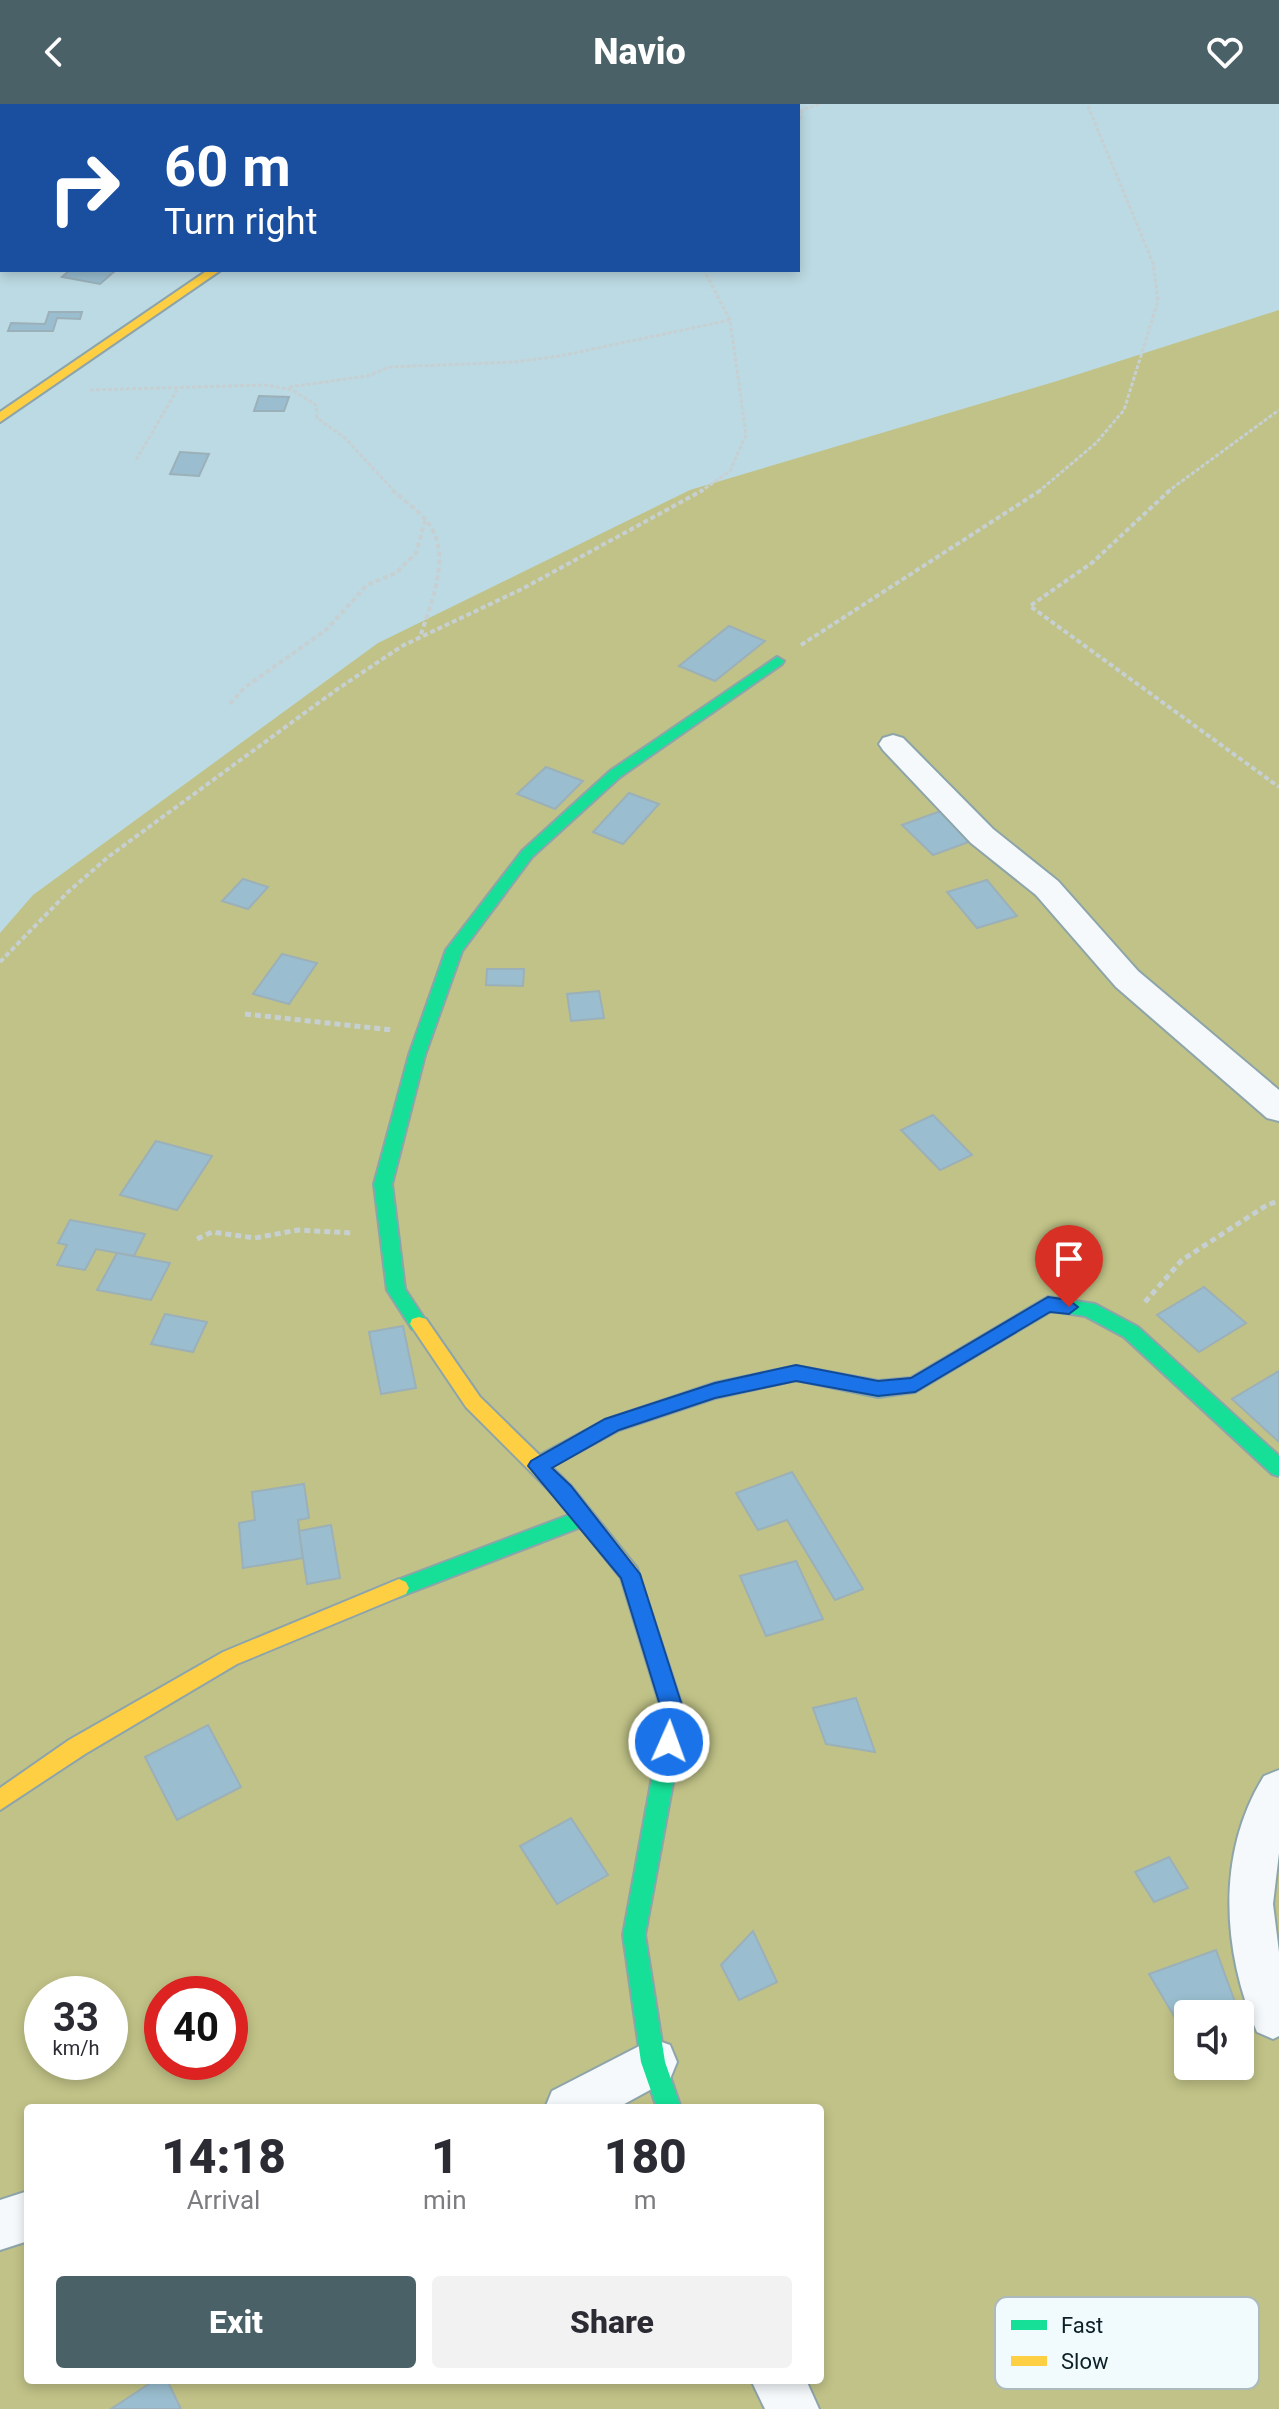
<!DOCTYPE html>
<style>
body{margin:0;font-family:Roboto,sans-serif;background:#f2f2f3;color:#2b2b33;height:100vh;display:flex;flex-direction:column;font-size:30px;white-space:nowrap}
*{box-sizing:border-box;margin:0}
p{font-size:26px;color:#7c7c81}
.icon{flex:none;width:44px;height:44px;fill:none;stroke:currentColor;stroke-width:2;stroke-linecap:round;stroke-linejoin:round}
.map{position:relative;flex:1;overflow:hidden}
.sheet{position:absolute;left:24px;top:2000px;width:800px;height:280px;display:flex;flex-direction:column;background:#fff;border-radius:8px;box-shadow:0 4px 12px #0003}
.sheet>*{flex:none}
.banner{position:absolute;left:0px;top:0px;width:800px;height:168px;box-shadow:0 4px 12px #0003;background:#1a4fa0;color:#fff;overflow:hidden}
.tools{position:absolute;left:1174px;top:1896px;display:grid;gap:16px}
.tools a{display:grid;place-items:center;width:80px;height:80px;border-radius:8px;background:#fff;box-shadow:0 4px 12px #0003;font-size:40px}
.speed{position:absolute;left:24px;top:1872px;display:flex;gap:16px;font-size:40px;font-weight:700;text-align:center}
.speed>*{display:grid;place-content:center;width:104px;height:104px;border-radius:50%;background:#fff;box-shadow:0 4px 12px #0003;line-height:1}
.speed small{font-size:20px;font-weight:400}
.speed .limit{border:12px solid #d22;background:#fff;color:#111}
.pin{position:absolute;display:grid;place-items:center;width:68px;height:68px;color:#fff;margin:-82px -34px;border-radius:50% 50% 50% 0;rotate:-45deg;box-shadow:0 0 8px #0007}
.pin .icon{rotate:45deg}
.me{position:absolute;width:88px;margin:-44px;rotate:2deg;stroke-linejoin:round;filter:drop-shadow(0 0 6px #0008)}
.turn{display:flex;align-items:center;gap:28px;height:168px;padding:0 32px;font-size:36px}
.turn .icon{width:104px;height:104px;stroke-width:2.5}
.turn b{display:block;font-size:56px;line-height:68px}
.eta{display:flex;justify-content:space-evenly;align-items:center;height:136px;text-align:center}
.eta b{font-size:48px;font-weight:800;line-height:56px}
.cta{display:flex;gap:16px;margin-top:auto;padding:16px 32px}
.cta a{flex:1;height:92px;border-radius:8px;background:#4a6168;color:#fff;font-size:32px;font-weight:800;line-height:92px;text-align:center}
.cta a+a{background:#f2f2f3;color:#2b2b33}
header{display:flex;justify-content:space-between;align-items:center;height:104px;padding:0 32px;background:#4a6168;color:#fff;font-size:36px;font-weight:800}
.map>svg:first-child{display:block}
.green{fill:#c0c287;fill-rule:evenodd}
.building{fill:#9abecf;stroke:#9bb0b9;stroke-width:2}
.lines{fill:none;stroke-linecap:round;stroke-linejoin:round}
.street-casing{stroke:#8da4aa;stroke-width:4}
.fast-casing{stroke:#8da4aa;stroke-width:4}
.slow-casing{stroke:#8da4aa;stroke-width:4}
.path-far2{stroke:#c6d0d3;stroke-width:3;stroke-dasharray:4 2;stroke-linecap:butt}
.path-far1{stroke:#c6d0d3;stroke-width:4;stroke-dasharray:5 3;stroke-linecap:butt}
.path{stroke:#c6d0d3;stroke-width:5;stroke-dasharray:6 4;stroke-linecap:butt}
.street{fill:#f5f9fb;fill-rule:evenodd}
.fast{fill:#16e098;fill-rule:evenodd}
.slow{fill:#ffcf43;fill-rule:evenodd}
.route{fill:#1a73e8;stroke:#114b97;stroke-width:2}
.key{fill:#f1fbfe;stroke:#acb9bd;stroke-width:2}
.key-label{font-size:22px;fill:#0c2026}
</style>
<header><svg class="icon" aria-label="back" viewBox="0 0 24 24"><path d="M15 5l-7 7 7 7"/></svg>Navio<svg class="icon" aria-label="heart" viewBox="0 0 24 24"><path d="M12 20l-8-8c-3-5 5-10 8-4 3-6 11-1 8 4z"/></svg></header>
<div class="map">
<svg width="1279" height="2305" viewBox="0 0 1279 2305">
<rect width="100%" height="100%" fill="#bcdae3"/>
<path class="green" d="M1279,206v2099h-1279v-1476l33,-38 345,-252 312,-153 367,-109zM42,1890h68v68h-68zM162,1890h68v68h-68zM1188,1910h52v52h-52zM28,2004h792v272h-792z"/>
<g class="building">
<path d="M70,166h46l-16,14 -38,-7z"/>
<path d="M49,208h33l-2,7 -23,-1 -4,13h-45l3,-8 34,1z"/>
<path d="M259,292l30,1 -5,14h-30z"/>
<path d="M180,348l29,2 -10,22 -29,-2z"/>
<path d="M729,522l36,15 -50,40 -36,-15z"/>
<path d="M546,663l37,14 -28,28 -38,-15z"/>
<path d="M629,689l30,11 -36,40 -30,-12z"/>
<path d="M941,707l30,30 -38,14 -31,-30z"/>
<path d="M243,775l25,8 -20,22 -26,-8z"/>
<path d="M987,776l30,36 -40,12 -30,-36z"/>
<path d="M282,850l35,9 -28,41 -36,-10z"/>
<path d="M487,865h37l-1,17 -37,-1z"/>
<path d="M599,887l5,27 -33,3 -4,-27z"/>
<path d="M933,1011l39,40 -32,15 -39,-40z"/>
<path d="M156,1037l56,15 -35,54 -57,-15z"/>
<path d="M70,1116l75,14 -11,22 -38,-7 -11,21 -28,-5 10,-20 -9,-2z"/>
<path d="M117,1149l53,10 -19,37 -54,-10z"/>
<path d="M1204,1183l42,36 -47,29 -42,-37z"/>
<path d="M165,1210l42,8 -14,30 -42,-8z"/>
<path d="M403,1222l13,62 -35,6 -12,-62z"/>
<path d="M1279,1267v71l-47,-43z"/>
<path d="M792,1368l71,117 -28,11 -48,-80 -29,10 -22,-37z"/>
<path d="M304,1380l5,34 -11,2 5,38 -60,10 -4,-45 16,-3 -3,-28z"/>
<path d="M331,1421l9,53 -33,6 -8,-53z"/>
<path d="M796,1457l27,58 -57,17 -26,-60z"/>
<path d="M856,1594l19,54 -49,-8 -13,-36z"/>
<path d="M208,1621l33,62 -64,33 -32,-63z"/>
<path d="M571,1714l37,57 -51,29 -37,-58z"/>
<path d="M1169,1753l19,31 -34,14 -19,-30z"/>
<path d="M753,1827l24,51 -38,18 -18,-35z"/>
<path d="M1216,1846l19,52 -47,12v3l-11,4 -28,-47z"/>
<path d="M155,2276h12l14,29h-70z"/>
</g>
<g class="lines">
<g class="street-casing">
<g id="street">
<path d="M40,0h21l-22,2z"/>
<path d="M130,0h21l1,2h-21z"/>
<path d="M351,0h22l-23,2z"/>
<path d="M893,631l10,3 90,91 65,52 80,90 141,119v31l-12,-3 -151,-131 -80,-92 -65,-52 -88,-93 -4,-6 4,-6z"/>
<path d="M1279,1666v83l-6,51 6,48v84l-6,3 -16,-7c-35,-81 -41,-179 7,-256z"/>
<path d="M653,1935l17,6 7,17 -7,17 -53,29h-72l7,-17z"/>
<path d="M28,2087v50l-28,9v-50z"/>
<path d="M751,2276h55l13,29h-54z"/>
</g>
</g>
<g class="fast-casing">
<g id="fast">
<path d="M458,0h12l-13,2z"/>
<path d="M777,553l7,4 -2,3 -162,113 -88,80 -70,94 -37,104 -33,129 13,105 23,35 -2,5h-14l-25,-39 -13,-106 35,-129 37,-105 76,-99 88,-80z"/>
<path d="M1048,1193l47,7 43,23 141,129v20l-7,-2 -148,-137 -39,-21 -34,-5 -136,81 -37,5 -82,-17 -81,18 -96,32 -81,44 -7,-2 -3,-6 3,-6 74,-40 110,-37 81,-17 82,15 33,-3z"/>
<path d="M582,1406l7,2 3,6 -3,6 -190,73 -7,-3 -3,-6 3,-6z"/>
<path d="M669,1631l8,3 3,7 -35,190 20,127 16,46h-24l-16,-46 -18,-127 35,-190 3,-7z"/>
</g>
</g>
<g class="slow-casing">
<g id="slow">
<path d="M208,166h13l-221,152v-10z"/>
<path d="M419,1213l7,2 54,78 91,89 66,82 48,147 -8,37 -8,3 -8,-3 -3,-7 5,-30 -42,-137 -64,-80 -91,-91 -56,-83 2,-5z"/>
<path d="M399,1475l7,3 3,6 -3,6 -169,70 -152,90 -85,56v-22l69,-48 154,-88z"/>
</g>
</g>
<g class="path-far2">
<path d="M798,21l4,-15 17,-6"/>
<path d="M289,283l78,-11 23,-9 125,-5 45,-6 170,-36"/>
<path d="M90,286l176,-5 26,5 24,15 1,13 28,20 50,54"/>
<path d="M136,356l41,-70"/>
<path d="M700,388l30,-21 16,-36 -16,-115 -26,-50"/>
<path d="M1038,388l58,-49 28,-33 34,-109 -5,-38 -66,-159"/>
<path d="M1167,388l112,-82"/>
</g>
<g class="path-far1">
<path d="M392,386c14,12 31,23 40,39 18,31 -2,77 -12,108"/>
<path d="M1170,386l-77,72 -63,44 249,181"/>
<path d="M801,541l240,-155"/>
<path d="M230,600l14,-16 82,-58 41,-45 29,-12 20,-20 9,-32"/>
<path d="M0,858l68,-70 40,-35 228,-167 66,-44 120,-57 181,-99"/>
</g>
<g class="path">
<path d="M245,910l147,16"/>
<path d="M197,1135l15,-7 43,6 43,-8 54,3"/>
<path d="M1145,1198l37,-42 85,-55 12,-4"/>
</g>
<use href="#street" class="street"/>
<use href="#fast" class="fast"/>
<use href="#slow" class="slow"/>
</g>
<path class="route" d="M1048,1193l21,3 9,7 -9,7 -19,-2 -135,80 -37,4 -82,-15 -81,17 -96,32 -67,38 19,18 69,88 45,141 -8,34 -8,3 -7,-3 -4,-7 5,-27 -42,-137 -93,-112 3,-5 74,-42 110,-36 81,-18 82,16 33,-3z"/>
<rect x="995" y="2193" width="264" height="92" rx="12" class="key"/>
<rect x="1011" y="2216" width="36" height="10" fill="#16e098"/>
<rect x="1011" y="2252" width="36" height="10" fill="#ffcf43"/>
<g class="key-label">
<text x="1061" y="2229">Fast</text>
<text x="1061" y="2265">Slow</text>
</g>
</svg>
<div class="tools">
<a><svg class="icon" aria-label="sound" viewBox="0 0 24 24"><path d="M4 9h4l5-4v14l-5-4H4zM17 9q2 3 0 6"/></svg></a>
</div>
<div class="speed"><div>33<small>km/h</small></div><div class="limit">40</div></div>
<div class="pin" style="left:1069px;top:1203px;background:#d93025"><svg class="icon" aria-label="arrive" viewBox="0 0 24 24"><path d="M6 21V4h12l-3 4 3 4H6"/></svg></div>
<svg class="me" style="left:669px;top:1638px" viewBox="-20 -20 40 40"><circle r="17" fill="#1a73e8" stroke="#fff" stroke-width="3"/><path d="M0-11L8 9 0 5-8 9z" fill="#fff"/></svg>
<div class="banner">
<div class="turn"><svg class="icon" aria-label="right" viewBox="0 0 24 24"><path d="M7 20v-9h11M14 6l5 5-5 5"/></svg><div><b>60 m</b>Turn right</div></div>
</div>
<section class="sheet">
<div class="eta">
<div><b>14:18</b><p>Arrival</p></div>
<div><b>1</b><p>min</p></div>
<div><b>180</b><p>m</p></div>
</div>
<div class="cta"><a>Exit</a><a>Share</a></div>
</section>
</div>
